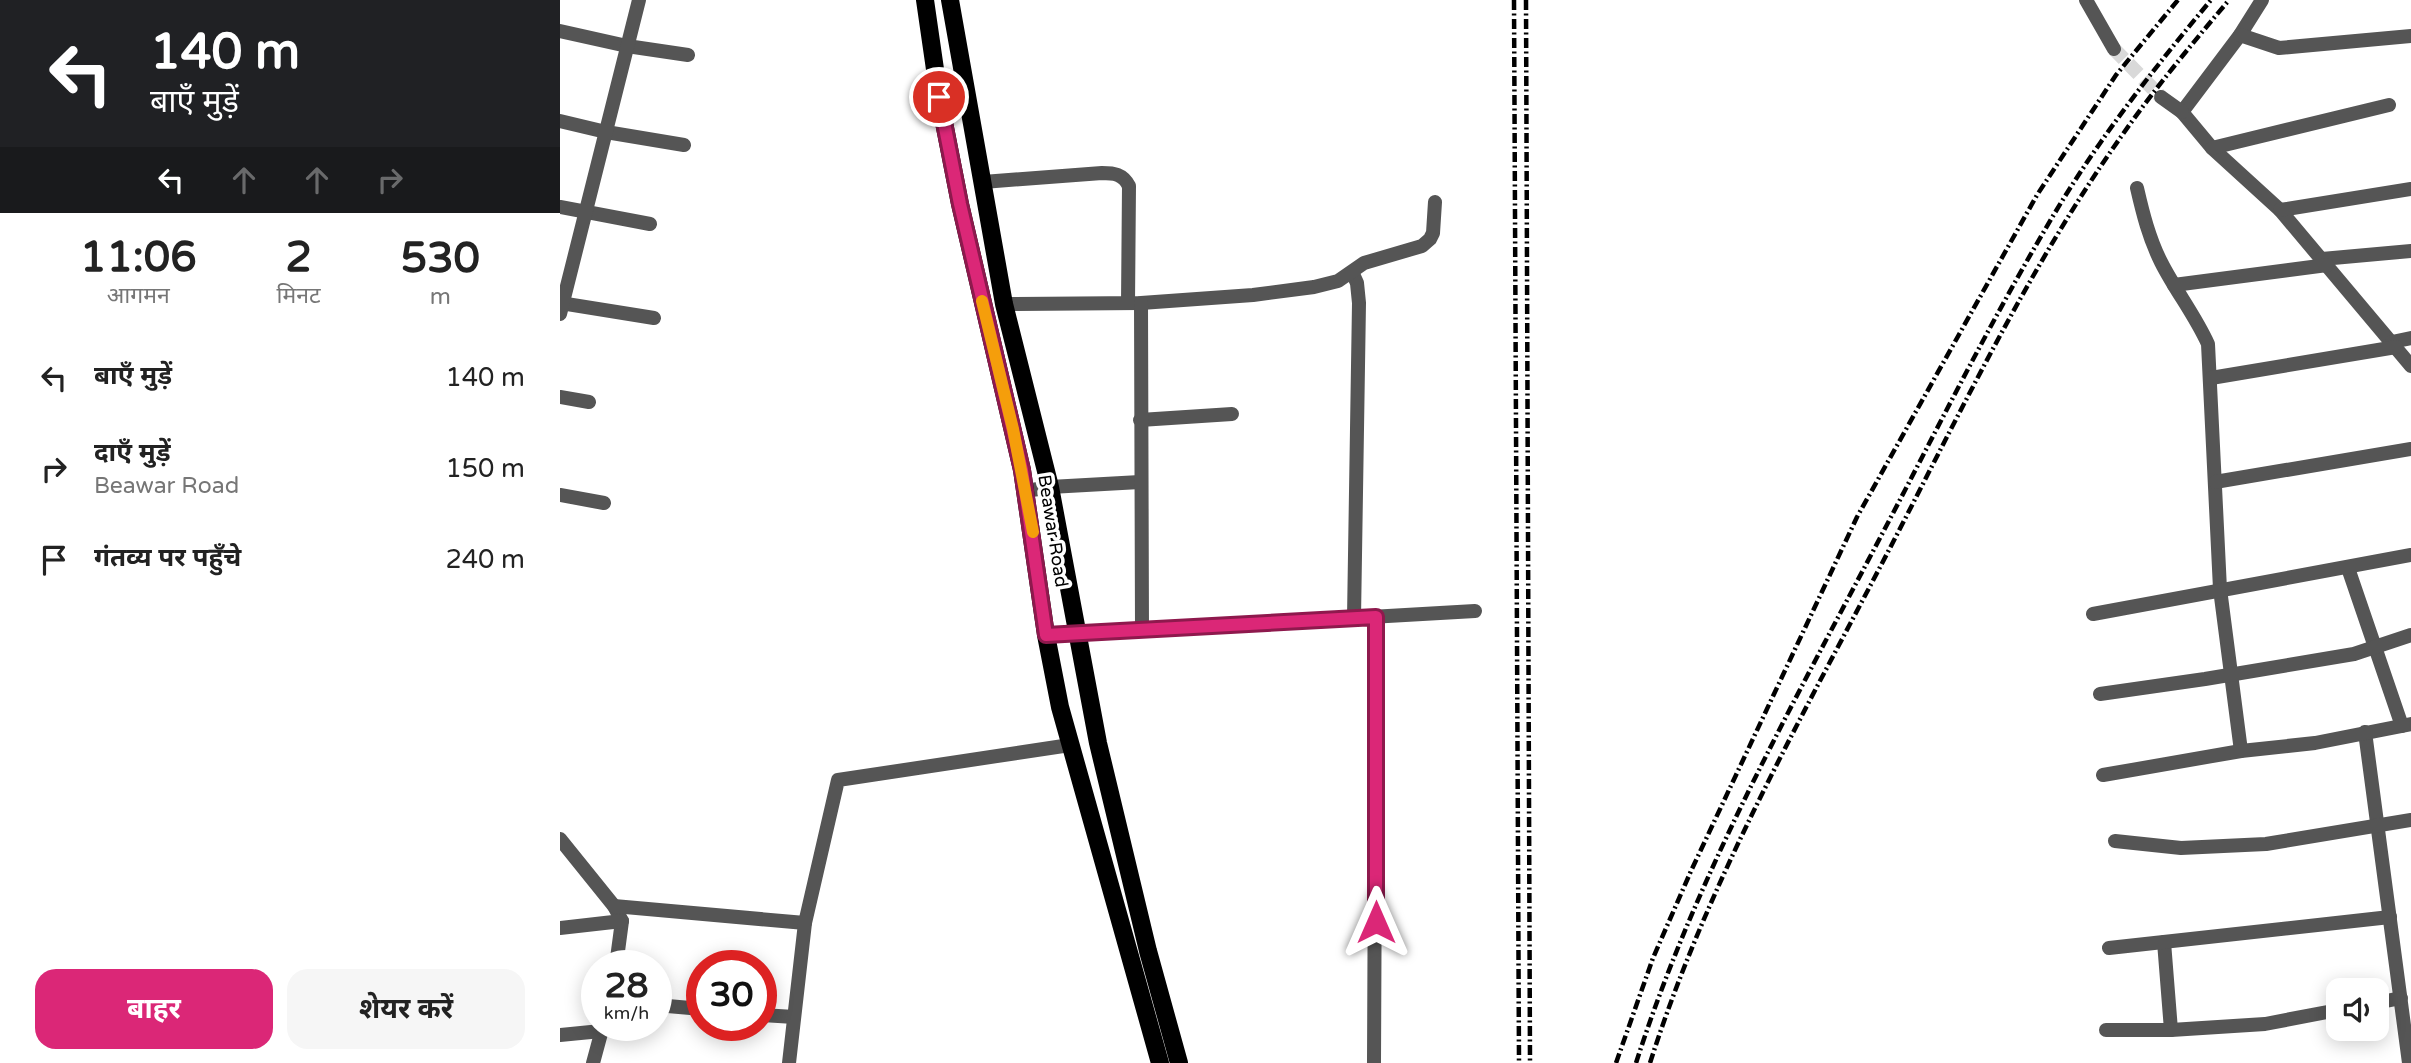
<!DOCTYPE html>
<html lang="hi">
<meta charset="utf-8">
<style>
body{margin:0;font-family:"Varela Round","Noto Sans Devanagari",sans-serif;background:#f6f6f6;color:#222;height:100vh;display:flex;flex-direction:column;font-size:26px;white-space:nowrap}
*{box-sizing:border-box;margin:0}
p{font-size:23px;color:#767676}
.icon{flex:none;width:38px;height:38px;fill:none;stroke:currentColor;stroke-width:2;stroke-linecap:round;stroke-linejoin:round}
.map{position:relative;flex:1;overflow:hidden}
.side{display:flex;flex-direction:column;background:#fff;width:560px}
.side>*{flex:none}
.top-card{background:#202124;color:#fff;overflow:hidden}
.buttons{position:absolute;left:1766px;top:978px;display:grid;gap:14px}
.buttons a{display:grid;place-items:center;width:63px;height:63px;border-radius:14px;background:#fff;box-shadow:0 4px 18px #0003;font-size:35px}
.speed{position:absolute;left:21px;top:950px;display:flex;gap:14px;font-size:35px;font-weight:700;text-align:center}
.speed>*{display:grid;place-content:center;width:91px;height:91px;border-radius:50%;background:#fff;box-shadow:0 4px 18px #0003;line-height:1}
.speed small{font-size:18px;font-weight:400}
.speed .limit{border:10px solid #d22;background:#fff;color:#111}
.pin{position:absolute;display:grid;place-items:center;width:60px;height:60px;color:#fff;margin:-30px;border:4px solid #fff;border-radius:50%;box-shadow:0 2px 7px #0007}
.me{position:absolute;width:77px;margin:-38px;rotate:0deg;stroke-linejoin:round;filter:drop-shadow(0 0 5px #0008)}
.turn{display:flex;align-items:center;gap:24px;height:147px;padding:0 35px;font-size:32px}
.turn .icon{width:91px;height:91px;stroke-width:2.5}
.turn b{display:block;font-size:49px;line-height:60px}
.lanes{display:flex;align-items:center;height:66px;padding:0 35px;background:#0003;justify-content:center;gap:35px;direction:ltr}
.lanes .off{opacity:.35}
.eta{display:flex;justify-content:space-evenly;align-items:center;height:119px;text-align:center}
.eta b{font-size:42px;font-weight:700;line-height:49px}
.cta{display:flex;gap:14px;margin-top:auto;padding:14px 35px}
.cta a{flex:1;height:80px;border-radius:21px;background:#db2777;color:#fff;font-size:28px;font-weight:700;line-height:80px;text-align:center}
.cta a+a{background:#f6f6f6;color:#222}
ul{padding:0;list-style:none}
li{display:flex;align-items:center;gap:21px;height:91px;padding:0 35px}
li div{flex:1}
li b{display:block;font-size:26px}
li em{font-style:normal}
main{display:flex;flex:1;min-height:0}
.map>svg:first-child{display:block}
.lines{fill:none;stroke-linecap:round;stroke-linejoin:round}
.minor-tunnel{stroke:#d9d9d9;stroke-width:14;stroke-dasharray:14 7;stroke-linecap:butt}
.minor{stroke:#555;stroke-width:14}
.primary{stroke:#000;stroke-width:18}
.rail{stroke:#000;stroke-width:4.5;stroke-dasharray:10 3.5 2 3.5;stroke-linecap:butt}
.route-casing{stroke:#8e194d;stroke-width:18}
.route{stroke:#db2777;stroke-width:12}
.slow{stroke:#f59e0b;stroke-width:12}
.labels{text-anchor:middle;stroke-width:7;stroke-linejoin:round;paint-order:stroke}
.street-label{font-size:18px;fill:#000;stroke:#fff}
</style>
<main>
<section class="side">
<div class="top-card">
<div class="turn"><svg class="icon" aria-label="left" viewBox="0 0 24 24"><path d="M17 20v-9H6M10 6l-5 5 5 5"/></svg><div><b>140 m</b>बाएँ मुड़ें</div></div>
<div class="lanes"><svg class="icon" aria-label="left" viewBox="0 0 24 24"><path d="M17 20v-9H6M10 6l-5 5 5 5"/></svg><svg class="icon off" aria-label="ahead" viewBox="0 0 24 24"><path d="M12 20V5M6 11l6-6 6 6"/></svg><svg class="icon off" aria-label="ahead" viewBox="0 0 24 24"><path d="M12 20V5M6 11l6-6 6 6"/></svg><svg class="icon off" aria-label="right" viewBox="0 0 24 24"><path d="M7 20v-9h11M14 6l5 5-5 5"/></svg></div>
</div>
<div class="eta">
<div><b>11:06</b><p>आगमन</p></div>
<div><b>2</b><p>मिनट</p></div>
<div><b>530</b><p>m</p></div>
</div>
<ul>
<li><svg class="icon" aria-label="left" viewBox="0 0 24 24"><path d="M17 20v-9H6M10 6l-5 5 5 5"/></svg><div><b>बाएँ मुड़ें</b></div><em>140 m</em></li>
<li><svg class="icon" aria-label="right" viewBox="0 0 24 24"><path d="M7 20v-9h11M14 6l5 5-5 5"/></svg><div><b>दाएँ मुड़ें</b><p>Beawar Road</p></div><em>150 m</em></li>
<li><svg class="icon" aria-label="arrive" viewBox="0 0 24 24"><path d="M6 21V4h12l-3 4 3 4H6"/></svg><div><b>गंतव्य पर पहुँचे</b></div><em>240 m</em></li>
</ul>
<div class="cta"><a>बाहर</a><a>शेयर करें</a></div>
</section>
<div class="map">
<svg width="1851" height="1063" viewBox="0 0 1851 1063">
<rect width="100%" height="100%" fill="#fff"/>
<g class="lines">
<path class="minor-tunnel" d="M1554,49l47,48"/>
<g class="minor">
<path d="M1526,0l28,49"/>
<path d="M1702,0l-22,35 -58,77 30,36 68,62 131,156"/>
<path d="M0,31l67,15 61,9"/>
<path d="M1680,35l39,13 132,-12"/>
<path d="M1601,97l21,15"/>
<path d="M0,121l46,11 78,13"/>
<path d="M1652,148l177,-43"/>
<path d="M423,182l119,-9c12,0 21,1 27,13l-1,117"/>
<path d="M1577,188c6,26 12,50 24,74 14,28 34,53 47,82l12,245 21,162"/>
<path d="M0,207l90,17"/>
<path d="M1720,210l131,-21"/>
<path d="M1762,259l89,-8"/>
<path d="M792,272l5,11 2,20 -5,315"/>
<path d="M1614,285l153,-20"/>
<path d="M0,303l94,15"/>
<path d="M444,304l137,-1 112,-8 61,-8 24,-6 26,-18 58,-17 8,-7 3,-6 2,-31"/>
<path d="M0,314l79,-314"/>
<path d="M1832,342l19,-4"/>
<path d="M1651,378l185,-31"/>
<path d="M0,397l29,5"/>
<path d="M580,420l92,-6"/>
<path d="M1655,482l196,-33"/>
<path d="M466,491l24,-4 90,-5"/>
<path d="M0,495l44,8"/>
<path d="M1788,568l54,158"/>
<path d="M1533,614l318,-59"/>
<path d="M582,630l333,-19"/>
<path d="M486,635l96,-5 -1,-327"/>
<path d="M1540,694l105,-15 149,-25 57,-19"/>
<path d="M1805,732l44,331"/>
<path d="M1543,775l138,-24 74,-8 96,-19"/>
<path d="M0,839l54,67 8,15 -6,45"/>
<path d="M1555,841l66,7 85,-4 145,-24"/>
<path d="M54,906l191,17"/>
<path d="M0,928l62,-7"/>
<path d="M1604,942l7,88"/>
<path d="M1549,948l281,-31"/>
<path d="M1816,1003l25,-5"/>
<path d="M96,1005l46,4"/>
<path d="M201,1015l33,2"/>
<path d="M1546,1030h65l94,-6 73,-14"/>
<path d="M0,1035l41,-4"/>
<path d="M33,1063l10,-37"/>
<path d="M229,1063l16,-140 33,-143 232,-35"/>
<path d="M814,1063l2,-446"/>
</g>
<g class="primary">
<path d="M365,0l14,97 21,107 62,266 24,165 14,72 100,356"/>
<path d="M390,0l54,304 46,183 48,256 50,208 31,112"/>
</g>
<g class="rail">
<path d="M954,0l5,1063"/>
<path d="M966,0l4,1063"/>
<path d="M1056,1063l37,-105 38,-87 166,-354 180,-322 79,-120 62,-75"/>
<path d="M1076,1063c57,-178 148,-343 235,-508 61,-115 118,-232 185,-344 45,-75 99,-144 155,-211"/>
<path d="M1090,1063c55,-173 144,-332 228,-492 76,-145 150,-304 245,-437 32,-46 69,-90 106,-134"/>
</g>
</g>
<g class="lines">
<g class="route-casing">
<path id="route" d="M379,97l21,107 62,266 24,165 330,-18v305"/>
</g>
<use href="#route" class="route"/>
<path class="slow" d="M422,301l31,128 20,103"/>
</g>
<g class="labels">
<g class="street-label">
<text transform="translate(493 531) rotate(81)" y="6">Beawar Road</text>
</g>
</g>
</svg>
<div class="buttons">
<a><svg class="icon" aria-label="sound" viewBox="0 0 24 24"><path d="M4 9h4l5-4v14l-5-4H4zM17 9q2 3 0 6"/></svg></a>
</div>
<div class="speed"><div>28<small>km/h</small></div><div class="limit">30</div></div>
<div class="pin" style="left:379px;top:97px;background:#d93025"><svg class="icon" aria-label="arrive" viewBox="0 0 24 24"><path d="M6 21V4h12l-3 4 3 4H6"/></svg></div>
<svg class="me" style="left:816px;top:922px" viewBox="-20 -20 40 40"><path d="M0-17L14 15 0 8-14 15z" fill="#db2777" stroke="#fff" stroke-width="4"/></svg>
</div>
</main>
